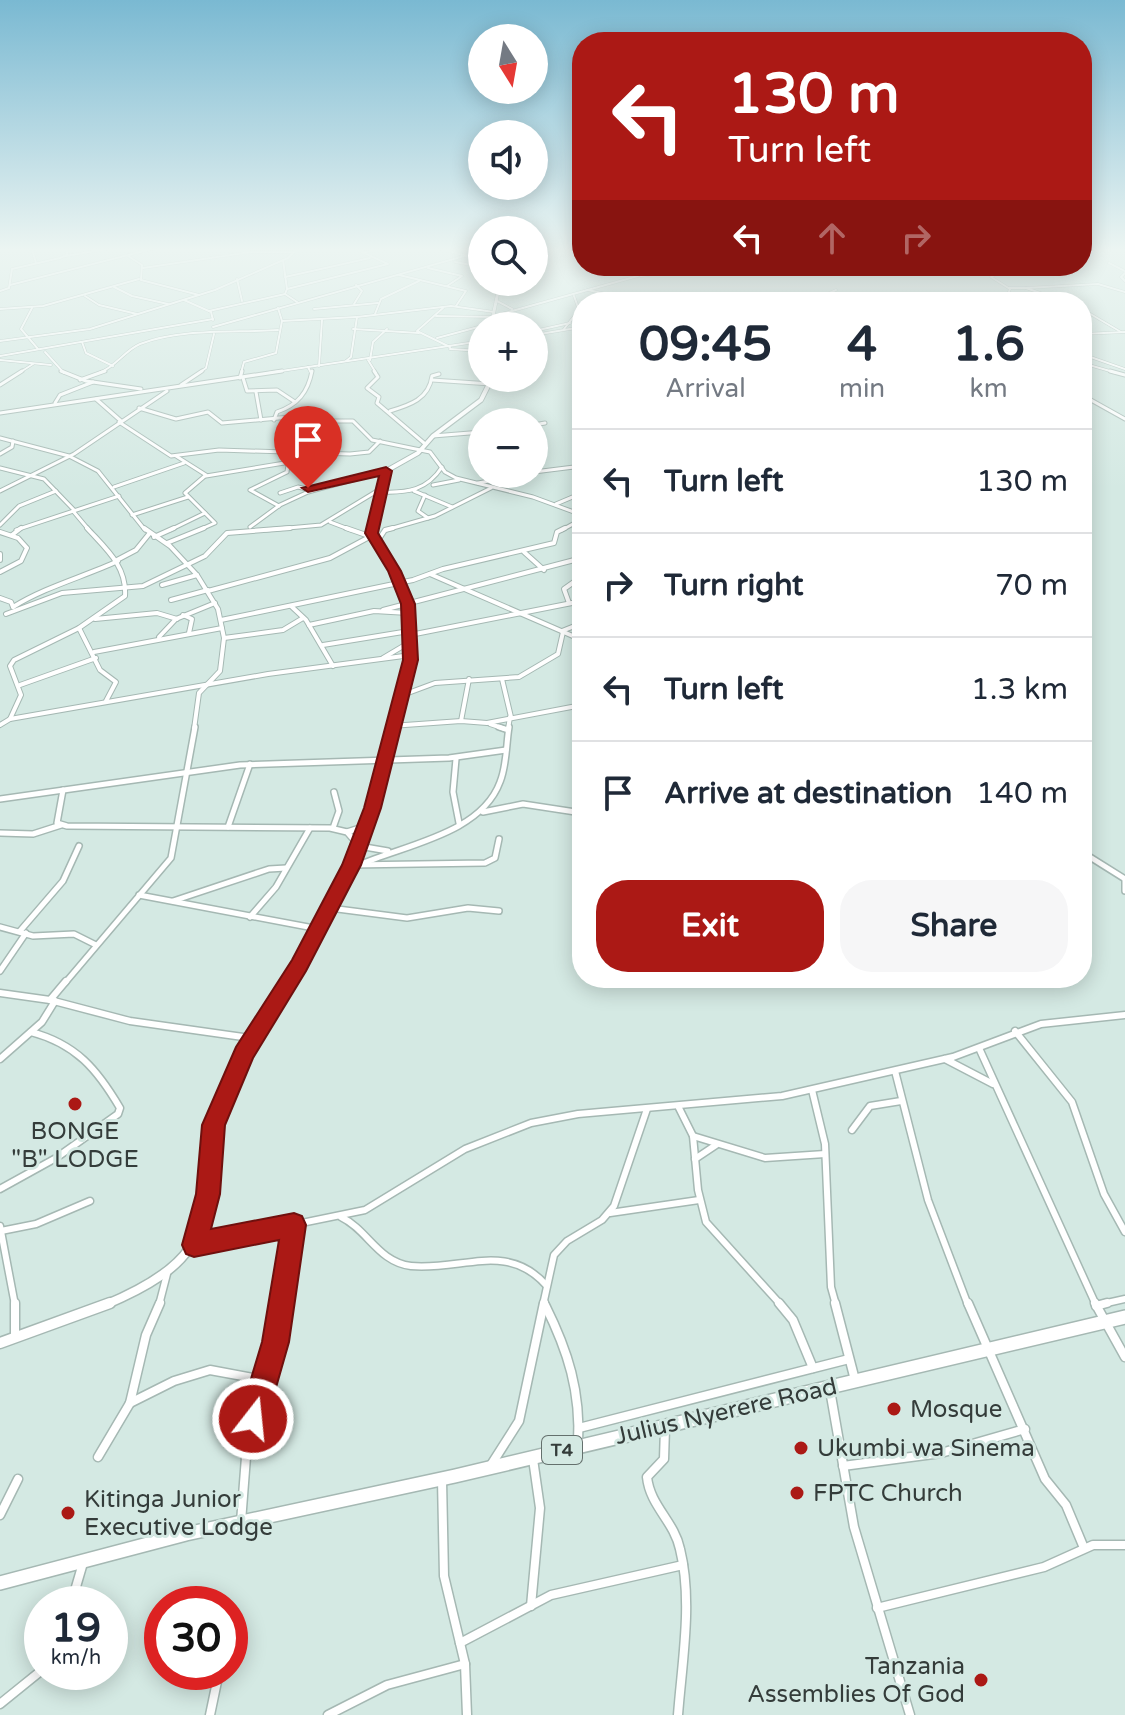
<!DOCTYPE html>
<meta charset="utf-8">
<style>
body{margin:0;font-family:"Varela Round",sans-serif;background:#f6f6f7;color:#1f2937;height:100vh;display:flex;flex-direction:column;font-size:30px;white-space:nowrap}
*{box-sizing:border-box;margin:0}
p{font-size:26px;color:#747a83}
.icon{flex:none;width:44px;height:44px;fill:none;stroke:currentColor;stroke-width:2;stroke-linecap:round;stroke-linejoin:round}
.map{position:relative;flex:1;overflow:hidden}
.side{position:absolute;left:572px;top:292px;width:520px;height:696px;display:flex;flex-direction:column;background:#fff;border-radius:32px;box-shadow:0 4px 20px #0003}
.side>*{flex:none}
.top-card{position:absolute;left:572px;top:32px;width:520px;height:244px;border-radius:32px;box-shadow:0 4px 20px #0003;background:#ab1915;color:#fff;overflow:hidden}
.needle{width:52px;rotate:169deg}
.fabs{position:absolute;left:468px;top:24px;display:grid;gap:16px}
.fabs a{display:grid;place-items:center;width:80px;height:80px;border-radius:50%;background:#fff;box-shadow:0 4px 20px #0003;font-size:40px}
.speed{position:absolute;left:24px;top:1586px;display:flex;gap:16px;font-size:40px;font-weight:700;text-align:center}
.speed>*{display:grid;place-content:center;width:104px;height:104px;border-radius:50%;background:#fff;box-shadow:0 4px 20px #0003;line-height:1}
.speed small{font-size:20px;font-weight:400}
.speed .limit{border:12px solid #d22;background:#fff;color:#111}
.pin{position:absolute;display:grid;place-items:center;width:68px;height:68px;color:#fff;margin:-82px -34px;border-radius:50% 50% 50% 0;rotate:-45deg;box-shadow:0 0 8px #0007}
.pin .icon{rotate:45deg}
.me{position:absolute;width:88px;margin:-44px;rotate:16deg;stroke-linejoin:round;filter:drop-shadow(0 0 6px #0008)}
.turn{display:flex;align-items:center;gap:28px;height:168px;padding:0 24px;font-size:36px}
.turn .icon{width:104px;height:104px;stroke-width:2.5}
.turn b{display:block;font-size:56px;line-height:68px}
.lanes{display:flex;align-items:center;height:76px;padding:0 24px;background:#0003;justify-content:center;gap:40px;direction:ltr}
.lanes .off{opacity:.35}
.eta{display:flex;justify-content:space-evenly;align-items:center;height:136px;text-align:center}
.eta b{font-size:48px;font-weight:700;line-height:56px}
.primary-button{display:flex;gap:16px;margin-top:auto;padding:16px 24px}
.primary-button a{flex:1;height:92px;border-radius:32px;background:#ab1915;color:#fff;font-size:32px;font-weight:700;line-height:92px;text-align:center}
.primary-button a+a{background:#f6f6f7;color:#1f2937}
ul{padding:0;list-style:none}
li{display:flex;align-items:center;gap:24px;height:104px;padding:0 24px;border-top:2px solid #e0e1e3}
li div{flex:1}
li b{display:block;font-size:30px}
li em{font-style:normal}
.map>svg:first-child{display:block}
.lines{fill:none;stroke-linecap:round;stroke-linejoin:round}
.minor-far5-casing{stroke:#a5b8b3;stroke-width:3}
.minor-far4-casing{stroke:#a5b8b3;stroke-width:5}
.minor-far3-casing{stroke:#a5b8b3;stroke-width:6}
.minor-far2-casing{stroke:#a5b8b3;stroke-width:8}
.minor-far1-casing{stroke:#a5b8b3;stroke-width:9}
.minor-casing{stroke:#a5b8b3;stroke-width:11}
.tertiary-far5-casing{stroke:#a5b8b3;stroke-width:4}
.tertiary-far4-casing{stroke:#a5b8b3;stroke-width:6}
.tertiary-far3-casing{stroke:#a5b8b3;stroke-width:7}
.tertiary-far2-casing{stroke:#a5b8b3;stroke-width:9}
.tertiary-far1-casing{stroke:#a5b8b3;stroke-width:11}
.tertiary-casing{stroke:#a5b8b3;stroke-width:13}
.trunk-casing{stroke:#a5b8b3;stroke-width:16}
.minor-far5{stroke:#fff;stroke-width:2}
.minor-far4{stroke:#fff;stroke-width:3}
.minor-far3{stroke:#fff;stroke-width:4}
.minor-far2{stroke:#fff;stroke-width:5}
.minor-far1{stroke:#fff;stroke-width:6}
.minor{stroke:#fff;stroke-width:8}
.tertiary-far5{stroke:#fff;stroke-width:3}
.tertiary-far4{stroke:#fff;stroke-width:4}
.tertiary-far3{stroke:#fff;stroke-width:5}
.tertiary-far2{stroke:#fff;stroke-width:6}
.tertiary-far1{stroke:#fff;stroke-width:8}
.tertiary{stroke:#fff;stroke-width:10}
.trunk{stroke:#fff;stroke-width:13}
.route{fill:#ab1915;stroke:#6f100e;stroke-width:2}
.poi-dot{fill:#ab1915;stroke:#d4e9e3;stroke-width:3}
.labels{text-anchor:middle;stroke-width:6;stroke-linejoin:round;paint-order:stroke}
.shield{fill:#d4e9e3;stroke:#64706d;stroke-width:2}
.shield-label{font-size:18px;font-weight:bold;fill:#343c3a}
.near-poi-label{font-size:24px;fill:#343c3a;stroke:#d4e9e3;text-anchor:start}
.near-street-label{font-size:24px;fill:#343c3a;stroke:#d4e9e3}
</style>
<div class="map">
<svg width="1125" height="1715" viewBox="0 0 1125 1715">
<rect width="100%" height="100%" fill="#d4e9e3"/>
<g class="lines">
<g class="minor-far5-casing">
<g id="minor-far5">
<path d="M32,249l4,14"/>
<path d="M354,249l11,3 21,-3"/>
<path d="M441,249l26,7"/>
<path d="M1082,250l11,-1"/>
<path d="M66,256l41,-7"/>
<path d="M128,256l14,9 -1,15 58,15"/>
<path d="M283,260l4,29"/>
<path d="M455,262l27,5"/>
<path d="M1109,263l16,8"/>
<path d="M634,266l10,7"/>
<path d="M143,268l108,-16h42"/>
<path d="M428,268l34,8 -15,10"/>
<path d="M1125,273l-4,4 4,4"/>
<path d="M399,275l67,16 -10,15"/>
<path d="M641,276l74,-10"/>
<path d="M285,277l85,-19"/>
<path d="M237,279l5,22"/>
<path d="M10,285l142,-36"/>
<path d="M114,287l18,9 36,8"/>
<path d="M1009,288h17l40,14"/>
<path d="M1026,288l72,-4 27,8"/>
<path d="M588,290l18,4 12,8"/>
<path d="M0,291l9,-3 3,-19 48,-11 7,-3v-6"/>
<path d="M85,296l14,9 38,9"/>
<path d="M184,300l27,12 2,8"/>
<path d="M497,301l15,8"/>
<path d="M297,302l-12,-8 2,-5 101,-25 -26,-12"/>
<path d="M809,302l27,-12"/>
<path d="M1005,302l5,-13 -19,-12 20,-11"/>
<path d="M354,304l8,-13 -6,-6"/>
<path d="M32,308l-11,21 17,20"/>
<path d="M443,308l-26,23 33,16"/>
<path d="M0,309l43,-3 96,-27"/>
<path d="M314,309l64,-6"/>
<path d="M1082,309l39,23"/>
<path d="M209,311l76,-17"/>
<path d="M375,314l6,-15 38,-18"/>
<path d="M436,316l58,1"/>
<path d="M494,316l144,-40 15,-10"/>
<path d="M282,321l74,-4"/>
<path d="M213,327l269,-76"/>
<path d="M353,329l66,4"/>
<path d="M564,329l15,-19 -5,-14"/>
<path d="M534,331l36,-8"/>
<path d="M1082,334l43,-2"/>
<path d="M534,335l48,-8"/>
<path d="M437,338l45,-12"/>
<path d="M0,341l90,-12 125,-39 73,-32 9,-9"/>
<path d="M82,342l4,11 27,13"/>
<path d="M450,349l31,2"/>
<path d="M45,352l19,21"/>
<path d="M1082,354l43,15"/>
<path d="M0,356l213,-37"/>
<path d="M0,360l51,5"/>
<path d="M368,360l8,13"/>
<path d="M370,360l3,-18 14,-13"/>
<path d="M346,361l5,-4 6,-40 94,-11 43,6"/>
<path d="M1082,363l35,10"/>
<path d="M319,366l3,-46"/>
<path d="M308,367l3,6"/>
<path d="M19,373l14,-9"/>
<path d="M99,373c17,-6 26,-23 41,-29 41,-16 95,-11 138,-14"/>
<path d="M199,373l7,-5 8,-34"/>
<path d="M241,373l3,-11 32,-9 6,-32 -4,-13"/>
<path d="M268,373l214,-32"/>
</g>
</g>
<g class="minor-far4-casing">
<g id="minor-far4">
<path d="M61,371l25,10 55,8"/>
<path d="M374,371l4,6 -11,11 12,9 -2,6 47,40"/>
<path d="M1110,371l15,4"/>
<path d="M240,378l2,-7"/>
<path d="M243,378l4,13 30,-1 18,12"/>
<path d="M80,380l25,-9"/>
<path d="M432,380l59,4"/>
<path d="M0,385l22,-14"/>
<path d="M181,385l21,-14"/>
<path d="M256,392l5,28"/>
<path d="M1082,395l43,24"/>
<path d="M96,399l25,22"/>
<path d="M55,403l5,-8 33,-13"/>
<path d="M139,408l37,11 32,-7 14,11 90,-8 10,6h31l19,19 58,12 15,20 11,6 77,19 49,18"/>
<path d="M390,411c20,-6 39,-12 42,-35l7,-2"/>
<path d="M0,413l282,-42"/>
<path d="M274,420l3,-8c21,-7 31,-20 35,-41"/>
<path d="M119,422l52,34 48,-6 131,4 19,-2 11,-11"/>
<path d="M534,425l11,-2"/>
<path d="M433,436l49,-4"/>
<path d="M0,438l69,18 29,15 47,59"/>
<path d="M0,454l12,-7 1,-6"/>
<path d="M176,456l30,19 -21,18 30,30 -16,7"/>
<path d="M0,468l44,11 30,31"/>
<path d="M534,472l48,-6"/>
<path d="M206,476l121,-20"/>
<path d="M478,483l50,-9"/>
<path d="M433,485l26,-5"/>
<path d="M114,487l70,-24"/>
<path d="M0,491l74,-37 93,-63"/>
<path d="M414,491l38,16"/>
<path d="M382,492c26,1 45,-2 60,-25"/>
<path d="M280,493l18,-6 13,3"/>
<path d="M425,495l-7,16 10,7"/>
<path d="M556,504l26,-11"/>
<path d="M279,506l-29,-16 37,-18 1,-7"/>
<path d="M73,511l16,19"/>
<path d="M132,515l56,-18"/>
<path d="M330,522l21,8"/>
<path d="M0,525l19,-19 37,-15"/>
<path d="M250,527l30,-22 28,-13 78,-21"/>
<path d="M16,530l103,-34"/>
<path d="M170,530l35,-17"/>
<path d="M266,530l55,-5 61,-37"/>
<path d="M386,530l49,-14 56,-28"/>
<path d="M562,530l20,-11"/>
</g>
</g>
<g class="minor-far3-casing">
<g id="minor-far3">
<path d="M144,528l26,18 27,29 21,34 6,29 -4,33 -21,22 -5,36"/>
<path d="M346,528l23,8"/>
<path d="M0,532l18,6 9,10 -6,13 -21,11"/>
<path d="M12,535l9,-7"/>
<path d="M154,537l20,-9"/>
<path d="M377,542l8,-12 8,-2"/>
<path d="M167,543l37,-15"/>
<path d="M524,552l20,18"/>
<path d="M0,554v6"/>
<path d="M117,560l19,-10 13,-16"/>
<path d="M574,561l8,21"/>
<path d="M430,574l152,66"/>
<path d="M162,585l35,-10"/>
<path d="M582,586v5"/>
<path d="M208,591l122,-33 43,-23"/>
<path d="M0,598l11,4 2,5"/>
<path d="M171,600l37,-10"/>
<path d="M569,603l-5,-14 17,-12"/>
<path d="M291,606l15,14 27,46"/>
<path d="M13,607c32,-20 70,-30 105,-46"/>
<path d="M383,610l199,-52"/>
<path d="M6,614l56,-21 81,-7 62,-30 22,-23 63,-5"/>
<path d="M183,615l9,4 -3,14"/>
<path d="M95,619l62,-6 20,6"/>
<path d="M221,620l192,-40 30,-11 111,-26 3,-11 8,-4"/>
<path d="M309,625l65,-14 34,2"/>
<path d="M79,628l21,42 16,12 -10,19"/>
<path d="M562,631l20,-8"/>
<path d="M410,635l172,-34"/>
<path d="M159,637l17,-18 39,-16"/>
<path d="M224,638l59,-8 20,-12"/>
<path d="M323,645l86,-14"/>
<path d="M94,652l128,-24"/>
<path d="M383,658l27,-16"/>
<path d="M502,679l9,38"/>
<path d="M20,685l76,-27"/>
<path d="M400,696l35,-13 84,-6 39,-23 5,-22"/>
<path d="M10,719l258,-45 143,-19"/>
<path d="M461,721l8,-42"/>
<path d="M490,724l15,5"/>
<path d="M0,725l10,-6 11,-24 -11,-29 4,-6 65,-32 46,-32c2,-30 -19,-47 -38,-68"/>
<path d="M391,726l70,-5 26,2 95,-18"/>
<path d="M508,729l2,-12"/>
</g>
</g>
<g class="minor-far2-casing">
<g id="minor-far2">
<path d="M499,727l9,3"/>
<path d="M456,759l-3,33 6,31"/>
<path d="M63,790l-6,33 10,3 263,2 17,4 12,14 29,5"/>
<path d="M0,799l240,-34 209,-7 57,-8"/>
<path d="M483,812l40,-8 59,9"/>
<path d="M228,827l22,-63"/>
<path d="M333,828l6,-17 -5,-19"/>
<path d="M347,832l19,-6"/>
<path d="M0,833l33,1 28,-9"/>
<path d="M1082,852l43,27"/>
<path d="M351,865l134,-2 10,-5 4,-19"/>
<path d="M359,865c45,-20 122,-31 141,-83 7,-17 6,-37 9,-55"/>
<path d="M1125,880v11"/>
<path d="M139,895l180,34"/>
<path d="M173,901l96,-32 17,-1"/>
<path d="M330,908l77,10 61,-10 31,3"/>
<path d="M250,917l26,-30 34,-59"/>
<path d="M0,927l33,9 41,-2 22,11"/>
<path d="M20,931l43,-50 16,-35"/>
<path d="M0,971l26,-38"/>
<path d="M65,983l106,-125 24,-131"/>
</g>
</g>
<g class="minor-far1-casing">
<g id="minor-far1">
<path d="M0,993l50,7 80,21 120,17"/>
<path d="M50,1000l16,-19"/>
<path d="M1015,1031l57,71 32,92 21,38"/>
<path d="M979,1048l117,257"/>
<path d="M0,1059l42,-37 13,-21"/>
<path d="M945,1059l48,25"/>
<path d="M895,1071l33,129 40,105"/>
<path d="M812,1090l13,54 6,143 5,18"/>
<path d="M679,1108l14,28 5,54 8,32 75,83"/>
<path d="M852,1130l18,-24 31,-5"/>
<path d="M693,1136l72,22 60,-4"/>
<path d="M695,1159l21,-14"/>
<path d="M0,1189l56,-31 62,-44 2,-6c-23,-39 -44,-64 -89,-76"/>
<path d="M610,1213l89,-13"/>
<path d="M341,1217c27,13 37,45 70,49 50,5 96,-25 135,19"/>
<path d="M0,1226l15,79"/>
<path d="M1,1231l35,-7 54,-23"/>
<path d="M194,1245l171,-35 100,-61 66,-26 47,-9 204,-18 171,-39 88,-33 84,-9"/>
<path d="M159,1305l8,-31"/>
<path d="M281,1305l13,-80"/>
<path d="M543,1305l11,-50 13,-14 35,-21 12,-14 33,-97"/>
<path d="M1098,1305l27,-6"/>
</g>
</g>
<g class="minor-casing">
<g id="minor">
<path d="M15,1303v32"/>
<path d="M779,1303l14,17 20,48"/>
<path d="M835,1303l20,77"/>
<path d="M968,1303l77,176 21,26 18,43"/>
<path d="M1095,1303l30,54"/>
<path d="M545,1305c23,46 36,87 33,139"/>
<path d="M1096,1306l11,-3"/>
<path d="M830,1390l24,137 56,188"/>
<path d="M130,1403l44,-22 36,-11 54,10"/>
<path d="M579,1428l270,-69"/>
<path d="M665,1428l-1,31 -17,18c3,29 27,44 33,72 13,52 2,113 -2,166"/>
<path d="M98,1457l32,-54 16,-68 14,-32"/>
<path d="M491,1465l28,-44 25,-118"/>
<path d="M843,1466l98,-13 84,-24"/>
<path d="M442,1480l2,96 21,88 2,51"/>
<path d="M0,1515l18,-36"/>
<path d="M241,1522l5,-65 35,-154"/>
<path d="M71,1604l12,-41"/>
<path d="M531,1606l9,-98 -7,-49"/>
<path d="M877,1608l167,-41 49,-22h32"/>
<path d="M460,1643l91,-48 132,-30"/>
<path d="M0,1704l42,-34"/>
<path d="M210,1715l9,-43"/>
<path d="M328,1715l59,-30 78,-21"/>
</g>
</g>
<g class="tertiary-far5-casing">
<g id="tertiary-far5">
<path d="M534,253l3,-4"/>
<path d="M491,326l9,-44"/>
<path d="M482,346v6"/>
</g>
</g>
<g class="tertiary-far4-casing">
<path id="tertiary-far4" d="M372,530l14,-59 32,-18 15,-17 48,-36 11,-22"/>
</g>
<g class="tertiary-far3-casing">
<path id="tertiary-far3" d="M372,528l-1,5c26,41 48,86 38,136 -4,20 -13,40 -19,60"/>
</g>
<g class="tertiary-far2-casing">
<path id="tertiary-far2" d="M287,983l39,-66 35,-76 30,-114"/>
</g>
<g class="tertiary-far1-casing">
<path id="tertiary-far1" d="M105,1305c134,-56 83,-97 118,-206 13,-43 42,-81 65,-118"/>
</g>
<g class="tertiary-casing">
<path id="tertiary" d="M0,1343l110,-40"/>
</g>
<g class="trunk-casing">
<path id="trunk" d="M0,1583l186,-49 269,-58 670,-159"/>
</g>
<use href="#minor-far5" class="minor-far5"/>
<use href="#minor-far4" class="minor-far4"/>
<use href="#minor-far3" class="minor-far3"/>
<use href="#minor-far2" class="minor-far2"/>
<use href="#minor-far1" class="minor-far1"/>
<use href="#minor" class="minor"/>
<use href="#tertiary-far5" class="tertiary-far5"/>
<use href="#tertiary-far4" class="tertiary-far4"/>
<use href="#tertiary-far3" class="tertiary-far3"/>
<use href="#tertiary-far2" class="tertiary-far2"/>
<use href="#tertiary-far1" class="tertiary-far1"/>
<use href="#tertiary" class="tertiary"/>
<use href="#trunk" class="trunk"/>
</g>
<linearGradient id="sky" x2="0" y2="1"><stop stop-color="#7ab9d2"/><stop offset="0.51" stop-color="#ecf5f2"/><stop offset="1" stop-color="#ecf5f2" stop-opacity="0"/></linearGradient>
<rect width="1125" height="489" fill="url(#sky)"/>
<path class="route" d="M386,467l6,4 -14,62 23,38 14,33 3,56 -37,148 -20,57 -55,106 -53,87 -28,67 -5,69 -9,35 83,-16 8,3 4,9 -17,117 -22,77 -4,10 -10,4 -10,-4 -4,-10 23,-77 17,-102 -85,17 -8,-3 -4,-9 14,-51 6,-69 34,-78 56,-87 50,-95 22,-57 39,-148 -2,-56 -13,-33 -23,-38 14,-57 -71,16 -6,-4z"/>
<g class="poi-dot">
<circle cx="75" cy="1104" r="8"/>
<circle cx="894" cy="1409" r="8"/>
<circle cx="801" cy="1448" r="8"/>
<circle cx="797" cy="1493" r="8"/>
<circle cx="68" cy="1513" r="8"/>
<circle cx="981" cy="1680" r="8"/>
</g>
<g class="labels">
<rect class="shield" x="542" y="1436" width="40" height="28" rx="6"/>
<g class="shield-label">
<text x="562" y="1456">T4</text>
</g>
<g class="near-poi-label">
<text x="75" y="1139" text-anchor="middle">BONGE<tspan x="75" dy="28">"B" LODGE</tspan></text>
<text x="910" y="1417">Mosque</text>
<text x="817" y="1456">Ukumbi wa Sinema</text>
<text x="813" y="1501">FPTC Church</text>
<text x="84" y="1507">Kitinga Junior<tspan x="84" dy="28">Executive Lodge</tspan></text>
<text x="965" y="1674" text-anchor="end">Tanzania<tspan x="965" dy="28">Assemblies Of God</tspan></text>
</g>
<g class="near-street-label">
<text transform="translate(726 1411) rotate(-13)" y="8">Julius Nyerere Road</text>
</g>
</g>
</svg>
<div class="fabs">
<a><svg class="needle" viewBox="-14 -14 28 28"><path d="M0-13l5 13h-10z" fill="#e53935"/><path d="M0 13l5-13h-10z" fill="#747a83"/></svg></a>
<a><svg class="icon" aria-label="sound" viewBox="0 0 24 24"><path d="M4 9h4l5-4v14l-5-4H4zM17 9q2 3 0 6"/></svg></a>
<a><svg class="icon" aria-label="search" viewBox="0 0 24 24"><circle cx="10" cy="10" r="6"/><path d="M15 15l6 6"/></svg></a>
<a>+</a>
<a>−</a>
</div>
<div class="speed"><div>19<small>km/h</small></div><div class="limit">30</div></div>
<div class="pin" style="left:308px;top:488px;background:#d93025"><svg class="icon" aria-label="arrive" viewBox="0 0 24 24"><path d="M6 21V4h12l-3 4 3 4H6"/></svg></div>
<svg class="me" style="left:253px;top:1419px" viewBox="-20 -20 40 40"><circle r="17" fill="#ab1915" stroke="#fff" stroke-width="3"/><path d="M0-11L8 9 0 5-8 9z" fill="#fff"/></svg>
<div class="top-card">
<div class="turn"><svg class="icon" aria-label="left" viewBox="0 0 24 24"><path d="M17 20v-9H6M10 6l-5 5 5 5"/></svg><div><b>130 m</b>Turn left</div></div>
<div class="lanes"><svg class="icon" aria-label="left" viewBox="0 0 24 24"><path d="M17 20v-9H6M10 6l-5 5 5 5"/></svg><svg class="icon off" aria-label="ahead" viewBox="0 0 24 24"><path d="M12 20V5M6 11l6-6 6 6"/></svg><svg class="icon off" aria-label="right" viewBox="0 0 24 24"><path d="M7 20v-9h11M14 6l5 5-5 5"/></svg></div>
</div>
<section class="side">
<div class="eta">
<div><b>09:45</b><p>Arrival</p></div>
<div><b>4</b><p>min</p></div>
<div><b>1.6</b><p>km</p></div>
</div>
<ul>
<li><svg class="icon" aria-label="left" viewBox="0 0 24 24"><path d="M17 20v-9H6M10 6l-5 5 5 5"/></svg><div><b>Turn left</b></div><em>130 m</em></li>
<li><svg class="icon" aria-label="right" viewBox="0 0 24 24"><path d="M7 20v-9h11M14 6l5 5-5 5"/></svg><div><b>Turn right</b></div><em>70 m</em></li>
<li><svg class="icon" aria-label="left" viewBox="0 0 24 24"><path d="M17 20v-9H6M10 6l-5 5 5 5"/></svg><div><b>Turn left</b></div><em>1.3 km</em></li>
<li><svg class="icon" aria-label="arrive" viewBox="0 0 24 24"><path d="M6 21V4h12l-3 4 3 4H6"/></svg><div><b>Arrive at destination</b></div><em>140 m</em></li>
</ul>
<div class="primary-button"><a>Exit</a><a>Share</a></div>
</section>
</div>
